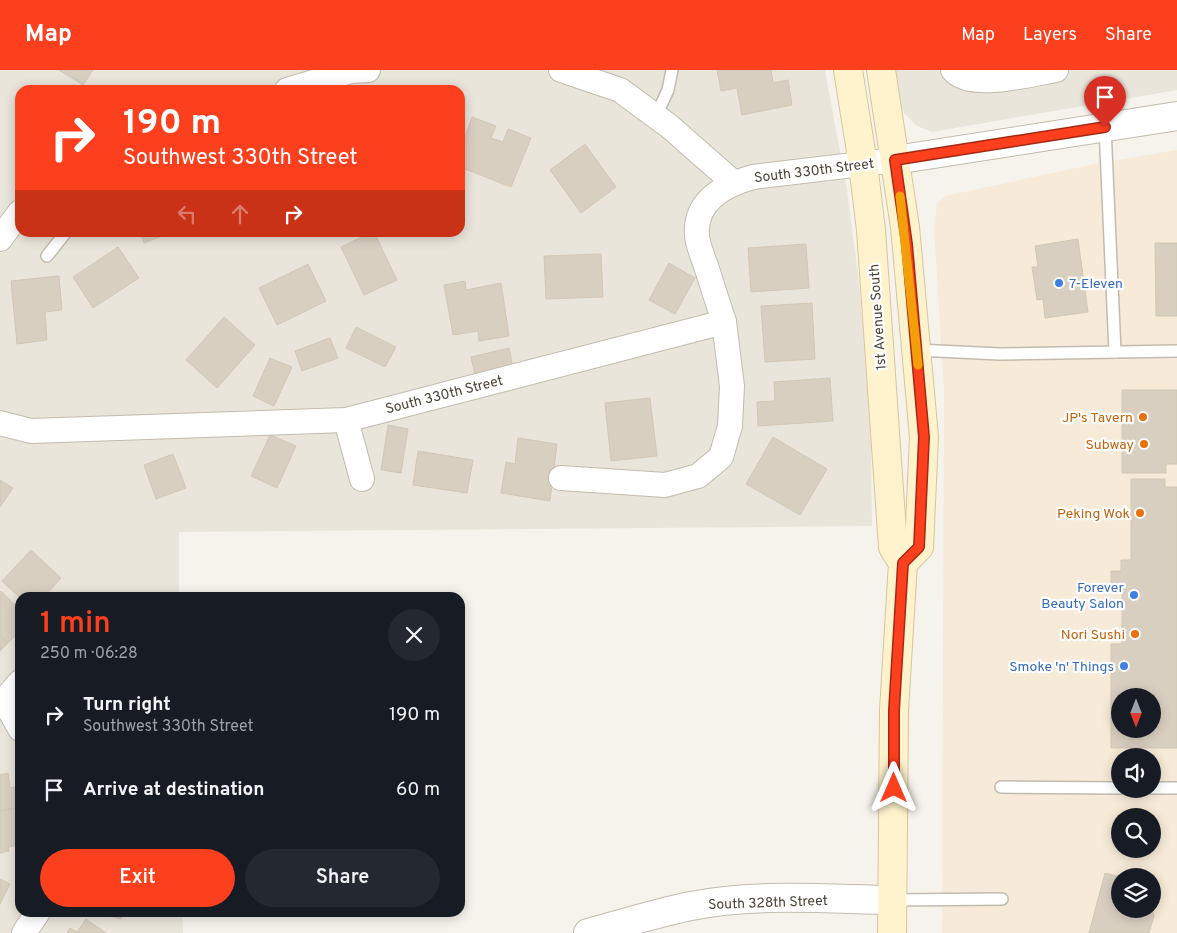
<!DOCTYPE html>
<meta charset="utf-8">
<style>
body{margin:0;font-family:Overpass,sans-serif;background:#242831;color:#f1f3f6;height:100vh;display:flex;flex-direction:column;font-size:19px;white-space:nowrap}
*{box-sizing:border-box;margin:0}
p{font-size:16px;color:#9ea1a6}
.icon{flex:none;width:28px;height:28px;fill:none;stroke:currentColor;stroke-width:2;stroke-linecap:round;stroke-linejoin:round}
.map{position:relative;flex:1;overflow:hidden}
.drawer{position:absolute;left:15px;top:522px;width:450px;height:325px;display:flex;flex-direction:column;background:#171b24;border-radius:15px;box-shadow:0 2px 12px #0003}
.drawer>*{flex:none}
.top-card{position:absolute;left:15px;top:15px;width:450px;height:152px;border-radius:15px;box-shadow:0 2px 12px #0003;background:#fc3f1d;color:#fff;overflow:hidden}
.needle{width:32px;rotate:180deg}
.buttons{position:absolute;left:1111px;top:618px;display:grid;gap:10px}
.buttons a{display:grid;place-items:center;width:50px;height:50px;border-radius:50%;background:#171b24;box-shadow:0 2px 12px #0003;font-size:25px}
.pin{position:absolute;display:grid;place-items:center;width:42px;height:42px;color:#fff;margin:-51px -21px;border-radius:50% 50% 50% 0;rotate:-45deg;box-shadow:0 0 5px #0007}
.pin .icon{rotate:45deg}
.me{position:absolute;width:55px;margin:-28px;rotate:0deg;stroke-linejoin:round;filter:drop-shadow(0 0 4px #0008)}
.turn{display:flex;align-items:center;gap:18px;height:105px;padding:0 25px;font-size:22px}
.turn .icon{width:65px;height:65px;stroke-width:2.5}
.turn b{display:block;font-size:35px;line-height:42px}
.lanes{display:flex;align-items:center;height:48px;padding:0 25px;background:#0003;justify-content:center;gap:25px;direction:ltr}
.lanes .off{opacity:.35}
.round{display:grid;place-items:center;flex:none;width:52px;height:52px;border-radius:26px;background:#242831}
.summary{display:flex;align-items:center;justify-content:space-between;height:85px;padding:0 25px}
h1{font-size:30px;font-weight:600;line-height:38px;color:#fc3f1d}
.action{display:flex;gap:10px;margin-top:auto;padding:10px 25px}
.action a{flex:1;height:58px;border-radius:30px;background:#fc3f1d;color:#fff;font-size:20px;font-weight:600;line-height:58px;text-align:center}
.action a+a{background:#242831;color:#f1f3f6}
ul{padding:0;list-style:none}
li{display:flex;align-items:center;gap:15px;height:75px;padding:0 25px}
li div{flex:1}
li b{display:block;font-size:19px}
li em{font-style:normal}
header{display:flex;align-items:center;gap:30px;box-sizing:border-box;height:70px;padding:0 25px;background:#fc3f1d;color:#fff}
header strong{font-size:24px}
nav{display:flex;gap:28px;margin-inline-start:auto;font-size:18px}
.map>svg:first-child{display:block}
.residential{fill:#eae5da;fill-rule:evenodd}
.commercial{fill:#f7ead8;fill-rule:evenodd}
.building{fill:#d8cfc1;stroke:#d3c7b4;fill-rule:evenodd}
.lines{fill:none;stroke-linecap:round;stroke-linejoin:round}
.service-casing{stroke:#c2bbae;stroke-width:14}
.minor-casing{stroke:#c2bbae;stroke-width:26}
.tertiary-casing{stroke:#c2bbae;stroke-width:30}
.secondary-casing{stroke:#d6c79b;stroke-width:30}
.service{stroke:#fff;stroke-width:11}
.minor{stroke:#fff;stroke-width:24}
.tertiary{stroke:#fff;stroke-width:28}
.secondary{stroke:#fff3cd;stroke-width:28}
.route-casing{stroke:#a42913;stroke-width:12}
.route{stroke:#fc3f1d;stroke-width:9}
.slow{stroke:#f59e0b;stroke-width:9}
.shop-dot{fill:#3f7fe0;stroke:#fff;stroke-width:2}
.food-dot{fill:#e8710a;stroke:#fff;stroke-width:2}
.labels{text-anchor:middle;stroke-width:4.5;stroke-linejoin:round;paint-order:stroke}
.street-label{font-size:14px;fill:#4b4439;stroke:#fff}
.shop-label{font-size:14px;fill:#366cbe;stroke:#fff;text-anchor:end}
.food-label{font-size:14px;fill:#c56008;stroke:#fff;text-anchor:end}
</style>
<header>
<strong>Map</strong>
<nav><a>Map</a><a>Layers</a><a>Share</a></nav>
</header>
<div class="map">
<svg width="1177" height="863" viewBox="0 0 1177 863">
<rect width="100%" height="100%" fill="#f6f3ec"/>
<g class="residential">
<path d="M0,0h825l22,120 11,84 8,84 5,84 1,84 -693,6v65l-159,1v314l162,1 1,20h-183zM20,20h440v142h-440z"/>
<path d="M894,0h283v20l-245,42 -15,-6 -12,-12 -5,-10z"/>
</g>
<path class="commercial" d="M1177,80v783h-235l2,-543 -10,-164 3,-22 8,-8 150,-32zM1120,626h32v33h-32zM1120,686h32v33h-32zM1120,746h32v33h-32zM1120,806h32v33h-32z"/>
<g class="building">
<path d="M59,0h34l-10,15z"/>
<path d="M717,0h54l2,13 15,-3 4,25 -50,10 -5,-27 -16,3z"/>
<path d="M472,47l24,9 -5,12 12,4 5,-13 23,9 -20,49 -51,-20v-16z"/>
<path d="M585,74l31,43 -35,26 -31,-43z"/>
<path d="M140,162h33l-29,11z"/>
<path d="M372,162h2l23,48 -33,15 -23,-48z"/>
<path d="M1078,169l10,73 -43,6 -2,-19 -6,1 -5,-33h6l-3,-21z"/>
<path d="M1155,173h22v73h-21z"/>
<path d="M806,174l3,44 -58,4 -3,-44z"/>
<path d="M118,177l21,31 -46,30 -20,-31z"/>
<path d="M601,184l2,43 -57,2 -2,-43z"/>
<path d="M669,193l26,15 -20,36 -26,-14z"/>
<path d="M308,194l18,37 -49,24 -18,-37z"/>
<path d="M59,206l3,34 -17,2 2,28 -30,4 -6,-63z"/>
<path d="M465,211l1,9 35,-7 8,53 -30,5 -1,-10 -25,4 -9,-50z"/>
<path d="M812,233l3,56 -50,3 -4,-56z"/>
<path d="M224,247l31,28 -38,43 -31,-28z"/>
<path d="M356,257l40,20 -11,20 -39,-19z"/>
<path d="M330,268l8,20 -36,13 -7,-20z"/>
<path d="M509,278l4,19 -38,8 -4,-18z"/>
<path d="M270,288l22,9 -18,39 -21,-10z"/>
<path d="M830,308l3,43 -75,5 -1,-24 18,-1 -1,-19z"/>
<path d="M1122,320h55v74h-11v9h-44z"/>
<path d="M650,328l7,58 -46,5 -6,-58z"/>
<path d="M388,355l20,4 -7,44 -20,-3z"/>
<path d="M270,365l26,11 -19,42 -26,-12z"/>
<path d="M773,367l54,32 -27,46 -54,-31z"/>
<path d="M518,368l39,6 -7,57 -49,-8 5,-31 9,2z"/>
<path d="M418,381l55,9 -6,33 -54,-8z"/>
<path d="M173,384l13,34 -30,11 -12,-34z"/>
<path d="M1131,409h34v8h12v261h-66v-104h11v-56h-11v-17h10v-11h10zM1120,626h32v33h-32z"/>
<path d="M0,410l13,8 -13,19z"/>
<path d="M31,480l30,28 -18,20h-23l-18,-17z"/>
<path d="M1,521l19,19v21l-12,12 -8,-7v-43z"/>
<path d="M0,566l8,7 -8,8z"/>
<path d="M8,703l2,15 5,-1 1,6h4v14l-20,4v-36z"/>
<path d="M20,737v22h-2l2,16 -12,2 1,4 -9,2v-42z"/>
<path d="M1105,803l15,4v32h32l2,7 -5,17h-60z"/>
<path d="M0,809l10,5 -10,20z"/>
<path d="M93,842h29l-1,7z"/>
<path d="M86,849l20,14h-39l3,-5 7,4z"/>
</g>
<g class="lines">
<g class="service-casing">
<g id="service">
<path d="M656,46l12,-26 4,-20"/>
<path d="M1105,57l10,225"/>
<path d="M47,186l19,-24"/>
<path d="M917,280l83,4 177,-3"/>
<path d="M1001,717l119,1"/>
<path d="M1152,718h25"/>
<path d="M892,830l110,-1"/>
</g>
</g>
<g class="minor-casing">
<g id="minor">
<path d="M561,0l59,20 49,36 65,57"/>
<path d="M953,0c17,21 79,4 103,0"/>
<path d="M287,20l64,-19 17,-1"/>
<path d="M0,169l20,-27"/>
<path d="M346,350l16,59"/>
<path d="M0,353l31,8 315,-11 378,-98c-6,-19 -12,-37 -18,-56 -3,-9 -8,-20 -9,-30 -3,-36 28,-51 56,-59l142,-17"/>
<path d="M561,408l104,7 33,-9 23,-19 9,-31 2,-40 -8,-64"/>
<path d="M4,630l16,29"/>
<path d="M4,630l16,-18"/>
<path d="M24,863l14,-21"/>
</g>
</g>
<g class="tertiary-casing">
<g id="tertiary">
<path d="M895,90l282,-44"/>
<path d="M588,863c34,-9 68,-20 103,-27 64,-13 136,-7 201,-6"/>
</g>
</g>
<g class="secondary-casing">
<g id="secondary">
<path d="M848,0l15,94 8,66 22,317 10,16 -9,147 -2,223"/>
<path d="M881,0l24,157 19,210 -5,110 -16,16"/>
</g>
</g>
<use href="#service" class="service"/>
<use href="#minor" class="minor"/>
<use href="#tertiary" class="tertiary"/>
<use href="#secondary" class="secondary"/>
</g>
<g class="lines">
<g class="route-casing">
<path id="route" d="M894,718v-78l9,-147 16,-16 5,-110 -17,-193 -12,-84 210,-33"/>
</g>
<use href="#route" class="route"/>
<path class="slow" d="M900,126l18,169"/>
</g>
<g class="shop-dot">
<circle cx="1059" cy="213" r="5"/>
<circle cx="1134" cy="525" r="5"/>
<circle cx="1124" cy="596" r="5"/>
</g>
<g class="food-dot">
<circle cx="1143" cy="347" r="5"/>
<circle cx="1144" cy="374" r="5"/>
<circle cx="1140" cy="443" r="5"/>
<circle cx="1135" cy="564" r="5"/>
</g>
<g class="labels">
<g class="street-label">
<text transform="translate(814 100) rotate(-7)" y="5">South 330th Street</text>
<text transform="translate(877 247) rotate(-94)" y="5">1st Avenue South</text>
<text transform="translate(444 324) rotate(-14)" y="5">South 330th Street</text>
<text transform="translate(768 832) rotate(-2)" y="5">South 328th Street</text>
</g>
<g class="shop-label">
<text x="1069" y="218" text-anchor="start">7-Eleven</text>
<text x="1124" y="522">Forever<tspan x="1124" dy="16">Beauty Salon</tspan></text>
<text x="1114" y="601">Smoke 'n' Things</text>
</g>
<g class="food-label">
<text x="1133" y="352">JP's Tavern</text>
<text x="1134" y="379">Subway</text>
<text x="1130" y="448">Peking Wok</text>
<text x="1125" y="569">Nori Sushi</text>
</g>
</g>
</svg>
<div class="buttons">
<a><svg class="needle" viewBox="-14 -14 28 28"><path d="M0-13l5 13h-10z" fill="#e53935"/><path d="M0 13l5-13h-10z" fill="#9ea1a6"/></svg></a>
<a><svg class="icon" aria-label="sound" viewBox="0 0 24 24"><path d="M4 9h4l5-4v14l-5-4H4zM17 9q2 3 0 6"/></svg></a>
<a><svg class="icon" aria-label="search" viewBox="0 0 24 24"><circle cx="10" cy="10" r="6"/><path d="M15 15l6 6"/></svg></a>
<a><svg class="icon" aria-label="layers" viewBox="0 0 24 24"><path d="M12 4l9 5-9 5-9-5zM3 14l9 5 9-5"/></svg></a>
</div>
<div class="pin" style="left:1105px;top:57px;background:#d93025"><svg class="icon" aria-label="arrive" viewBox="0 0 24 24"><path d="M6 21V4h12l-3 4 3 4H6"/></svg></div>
<svg class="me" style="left:894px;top:718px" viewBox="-20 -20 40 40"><path d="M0-17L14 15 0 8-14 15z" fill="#fc3f1d" stroke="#fff" stroke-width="4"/></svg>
<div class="top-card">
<div class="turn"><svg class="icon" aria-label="right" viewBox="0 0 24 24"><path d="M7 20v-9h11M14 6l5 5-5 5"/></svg><div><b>190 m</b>Southwest 330th Street</div></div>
<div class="lanes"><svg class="icon off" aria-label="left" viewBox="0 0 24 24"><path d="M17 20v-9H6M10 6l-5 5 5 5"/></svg><svg class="icon off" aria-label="ahead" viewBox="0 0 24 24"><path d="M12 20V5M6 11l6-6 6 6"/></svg><svg class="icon" aria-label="right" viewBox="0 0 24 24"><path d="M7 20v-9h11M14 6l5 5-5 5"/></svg></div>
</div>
<section class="drawer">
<div class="summary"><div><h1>1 min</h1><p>250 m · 06:28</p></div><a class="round"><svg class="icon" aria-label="close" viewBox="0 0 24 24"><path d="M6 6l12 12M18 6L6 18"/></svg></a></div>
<ul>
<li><svg class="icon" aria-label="right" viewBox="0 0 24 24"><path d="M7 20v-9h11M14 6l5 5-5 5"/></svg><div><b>Turn right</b><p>Southwest 330th Street</p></div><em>190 m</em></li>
<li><svg class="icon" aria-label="arrive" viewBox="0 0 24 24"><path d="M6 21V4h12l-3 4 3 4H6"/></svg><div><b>Arrive at destination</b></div><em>60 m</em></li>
</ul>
<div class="action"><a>Exit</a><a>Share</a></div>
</section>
</div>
